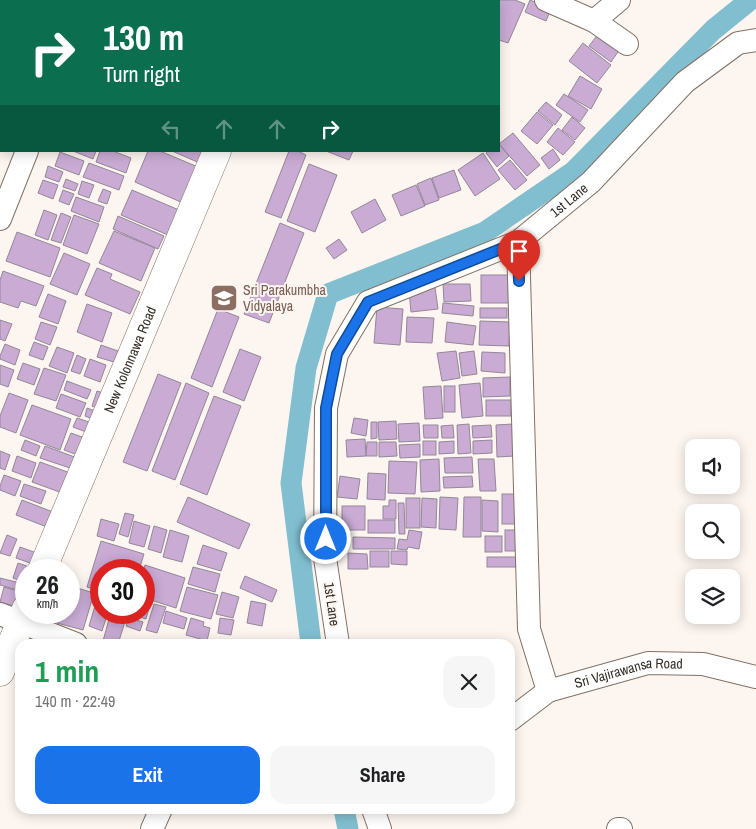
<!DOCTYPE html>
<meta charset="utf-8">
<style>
body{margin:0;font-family:"Archivo Narrow",sans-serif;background:#f6f6f6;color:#202124;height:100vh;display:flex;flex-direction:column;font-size:19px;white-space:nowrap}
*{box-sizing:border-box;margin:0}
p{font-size:16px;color:#757577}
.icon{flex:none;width:28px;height:28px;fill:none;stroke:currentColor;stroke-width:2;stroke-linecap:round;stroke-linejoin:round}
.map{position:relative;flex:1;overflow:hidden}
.details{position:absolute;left:15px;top:639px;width:500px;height:175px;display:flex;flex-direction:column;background:#fff;border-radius:15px;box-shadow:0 2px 12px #0003}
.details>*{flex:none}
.guide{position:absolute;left:0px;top:0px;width:500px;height:152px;box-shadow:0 2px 12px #0003;background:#0b6e4f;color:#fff;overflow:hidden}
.controls{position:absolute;left:685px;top:439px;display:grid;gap:10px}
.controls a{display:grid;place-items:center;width:55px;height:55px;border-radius:10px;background:#fff;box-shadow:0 2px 12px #0003;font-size:25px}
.speed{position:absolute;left:15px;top:559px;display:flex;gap:10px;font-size:25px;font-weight:700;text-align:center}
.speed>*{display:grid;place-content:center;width:65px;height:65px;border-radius:50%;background:#fff;box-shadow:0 2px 12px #0003;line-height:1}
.speed small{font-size:12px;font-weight:400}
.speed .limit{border:8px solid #d22;background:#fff;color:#111}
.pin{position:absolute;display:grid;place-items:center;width:42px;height:42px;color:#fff;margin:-51px -21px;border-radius:50% 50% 50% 0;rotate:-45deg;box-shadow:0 0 5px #0007}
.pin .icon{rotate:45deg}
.me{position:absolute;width:55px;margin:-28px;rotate:0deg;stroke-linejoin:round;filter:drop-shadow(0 0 4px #0008)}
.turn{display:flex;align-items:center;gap:18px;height:105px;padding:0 20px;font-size:22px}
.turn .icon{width:65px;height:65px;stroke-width:2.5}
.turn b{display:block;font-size:35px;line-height:42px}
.lanes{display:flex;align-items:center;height:48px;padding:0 20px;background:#0003;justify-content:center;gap:25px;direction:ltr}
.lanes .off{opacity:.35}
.round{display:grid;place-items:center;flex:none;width:52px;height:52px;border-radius:15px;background:#f6f6f6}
.overview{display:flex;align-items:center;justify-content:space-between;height:85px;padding:0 20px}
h1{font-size:30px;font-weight:800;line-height:38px;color:#1e9e55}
.primary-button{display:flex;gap:10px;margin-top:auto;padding:10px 20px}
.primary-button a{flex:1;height:58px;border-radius:15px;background:#1a73e8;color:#fff;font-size:20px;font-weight:800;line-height:58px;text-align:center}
.primary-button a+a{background:#f6f6f6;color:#202124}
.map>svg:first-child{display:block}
.green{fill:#c0d7ac}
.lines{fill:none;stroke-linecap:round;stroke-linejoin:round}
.canal{stroke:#81bfd0;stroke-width:21}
.building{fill:#c9abd4;stroke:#938798}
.minor-casing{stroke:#827164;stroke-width:24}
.major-casing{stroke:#827164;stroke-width:29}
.minor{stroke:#fff;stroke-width:22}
.major{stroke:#fff;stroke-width:28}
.route-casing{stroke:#114b97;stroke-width:12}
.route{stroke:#1a73e8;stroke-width:9}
.labels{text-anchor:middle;stroke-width:4;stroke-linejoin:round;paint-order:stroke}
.street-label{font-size:14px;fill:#37302a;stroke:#fdf5ef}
.education-label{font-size:14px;fill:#785e54;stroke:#fdf5ef;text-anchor:start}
</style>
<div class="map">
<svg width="756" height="829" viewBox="0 0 756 829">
<rect width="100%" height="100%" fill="#fdf5ef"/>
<path class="green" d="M0,0h71l-1,1h-69v148h-1z"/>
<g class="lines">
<g class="canal">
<path d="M311,644l-20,-161 15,-115 22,-74 157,-62 88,-60 140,-142 37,-30"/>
<path d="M344,809l4,20"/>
</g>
</g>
<g class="building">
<rect x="105" y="0" width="37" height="1"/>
<rect x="211" y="0" width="38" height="1"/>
<path d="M498,0h17l10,4 -17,39 -9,-3z"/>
<path d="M530,0l21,9 -5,12 -21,-9z"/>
<path d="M599,33l21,16 -9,13 -22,-16z"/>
<path d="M583,43l28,22 -14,18 -28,-22z"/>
<path d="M580,76l22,13 -11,20 -23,-13z"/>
<path d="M564,94l24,16 -8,12 -24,-17z"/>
<path d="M546,102l16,13 -7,10 -17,-14z"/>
<path d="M537,112l16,13 -16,19 -16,-13z"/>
<path d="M572,117l13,11 -10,12 -13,-10z"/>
<path d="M558,128l17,14 -12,13 -16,-13z"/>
<path d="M513,133l27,32 -13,11 -28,-32z"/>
<path d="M499,144l10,12 -12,11 -11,-14 2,-2h11z"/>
<path d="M553,149l7,11 -11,9 -8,-11z"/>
<path d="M73,151h23l-3,8z"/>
<path d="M100,151h13l18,7 -5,15 -30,-11z"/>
<path d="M148,151h12l38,16 -15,36 -48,-21z"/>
<path d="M172,151h33l-3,13z"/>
<path d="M289,151h9l8,4 -25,63 -16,-6z"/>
<path d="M326,151h27l-4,9z"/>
<path d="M60,152l24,9 -5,14 -24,-9z"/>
<path d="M483,153l17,26 -25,17 -17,-26z"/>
<path d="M510,160l17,20 -12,10 -17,-20z"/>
<path d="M89,163l35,13 -5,14 -36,-13z"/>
<path d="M309,164l28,11 -22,57 -28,-11z"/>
<path d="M48,166l15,6 -4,10 -14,-5z"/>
<path d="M454,170l7,20 -22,8 -7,-20z"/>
<path d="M431,178l8,22 -14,5 -8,-21z"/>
<path d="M66,179l12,5 -3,7 -12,-4z"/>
<path d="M43,180l15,5 -5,14 -15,-6z"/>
<path d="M82,181l12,4 -5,13 -11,-4z"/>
<path d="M416,185l9,21 -24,10 -9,-21z"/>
<path d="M103,189l8,3 -4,12 -9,-3z"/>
<path d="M63,190l11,4 -5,11 -10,-4z"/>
<path d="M132,190l47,20 -11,25 -47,-20z"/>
<path d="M76,197l28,10 -5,15 -28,-11z"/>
<path d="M375,199l11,21 -24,13 -11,-21z"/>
<path d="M44,210l13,5 -9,25 -13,-5z"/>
<path d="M61,213l10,4 -10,26 -10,-3z"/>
<path d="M74,215l25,9 -12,30 -24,-9z"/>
<path d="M118,216l46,20 -6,13 -45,-20z"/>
<path d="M280,223l24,10 -35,90 -25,-9z"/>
<path d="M114,231l41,17 -14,33 -42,-18z"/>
<path d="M17,232l43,16 -10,29 -44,-16z"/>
<path d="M339,239l8,11 -13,9 -8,-11z"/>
<path d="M64,253l26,11 -13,31 -27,-11z"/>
<path d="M97,268l15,6 -2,5 30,13 -10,22 -45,-19z"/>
<path d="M3,271l41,15 -8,20 -15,-5 -3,7 -18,-6v-22z"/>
<rect x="481" y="275" width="28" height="28"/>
<path d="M443,284h27l1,17 -27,1z"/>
<path d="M435,287l3,22 -27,3 -2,-21z"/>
<path d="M48,294l18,7 -8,23 -19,-7z"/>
<path d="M443,303l31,3 -1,10 -31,-3z"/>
<path d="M87,304l25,9 -10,29 -25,-10z"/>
<path d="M377,307l26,2 -3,36 -26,-2z"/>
<rect x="480" y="308" width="27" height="10"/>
<path d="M218,309l21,8 -27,70 -21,-9z"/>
<path d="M407,317l27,1 -2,25 -26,-1z"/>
<path d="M0,320l12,4 -7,17 -5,-2z"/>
<path d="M480,321l30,1 -1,24 -30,-1z"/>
<path d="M41,322l16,5 -7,18 -15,-6z"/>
<path d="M447,322l29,4 -3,19 -28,-3z"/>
<path d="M34,342l14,5 -5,13 -14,-5z"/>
<path d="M5,344l15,6 -5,15 -15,-6v-3z"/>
<path d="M101,345l17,6 -4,11 -17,-5z"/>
<path d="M57,347l17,6 -7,20 -18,-7z"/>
<path d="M240,349l21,8 -17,44 -21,-9z"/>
<path d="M456,351l4,27 -18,3 -5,-28z"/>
<path d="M474,351l3,23 -15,2 -3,-23z"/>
<path d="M482,352l23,1v20l-24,-2z"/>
<path d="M77,355l9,4 -6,15 -9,-3z"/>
<path d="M90,359l16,6 -6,17 -16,-6z"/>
<path d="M23,363l17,6 -6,16 -17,-6z"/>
<path d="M0,365l14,5 -6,17 -8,-3z"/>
<path d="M44,368l22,7 -10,26 -22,-7z"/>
<path d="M158,374l23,9 -34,88 -24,-9z"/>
<path d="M510,377v19l-27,1v-19z"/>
<path d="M67,381l24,9 -4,9 -23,-9z"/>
<path d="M186,383l23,10 -34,87 -23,-9z"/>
<path d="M480,383l3,33 -21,2 -3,-33z"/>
<path d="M441,386l2,32 -18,1 -2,-32z"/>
<rect x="444" y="386" width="11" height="26"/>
<path d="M97,391l13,4 -6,16 -12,-5z"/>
<path d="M9,393l19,7 -12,33 -16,-6v-11z"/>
<path d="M61,394l25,9 -6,14 -24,-9z"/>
<path d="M214,396l27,10 -34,89 -27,-11z"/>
<rect x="486" y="400" width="25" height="16"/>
<path d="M32,405l39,14 -11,31 -40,-15z"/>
<path d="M87,408l16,6 -3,8 -15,-6z"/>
<path d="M77,418l21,7 -4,10 -21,-8z"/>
<path d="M354,418l14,2 -2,16 -15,-3z"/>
<path d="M396,421l1,18 -18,1 -1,-18z"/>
<path d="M371,422h6v16l-6,1z"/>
<path d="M419,423l1,18 -21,1 -1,-18z"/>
<path d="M469,424l2,29 -13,1 -1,-29z"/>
<path d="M513,424l2,32 -18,1 -1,-32z"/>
<path d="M423,425h15v13h-14z"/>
<path d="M453,425l1,13h-12l-1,-12z"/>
<path d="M491,425l1,12 -19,1 -1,-12z"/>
<path d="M71,433l19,7 -7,17 -19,-7z"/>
<path d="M365,439l1,17 -19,1 -1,-17z"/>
<path d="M25,440l15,6 -4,10 -15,-6z"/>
<path d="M492,440v13l-19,1v-13z"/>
<rect x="423" y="441" width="13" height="14"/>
<path d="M454,441v12l-15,1v-12z"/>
<path d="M367,442h10v14h-11z"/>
<path d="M379,442h17l1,14 -18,1z"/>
<path d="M420,444v13l-20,1 -1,-13z"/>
<path d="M45,446l35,13 -4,11 -36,-12z"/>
<path d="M0,451l10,4 -5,15 -5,-2z"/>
<path d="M17,456l19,7 -5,15 -19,-7z"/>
<path d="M472,457l1,16h-28l-1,-15z"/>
<path d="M439,459l1,32 -19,1 -1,-32z"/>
<path d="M478,459h16l2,32h-16z"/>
<path d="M389,461l28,1 -2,32 -27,-1z"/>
<path d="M40,462l33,12 -8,20 -33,-12z"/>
<path d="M368,473l18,1 -1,26 -18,-1z"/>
<path d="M4,475l17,6 -6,15 -15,-6v-4z"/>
<path d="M340,476l20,3 -3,20 -20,-2z"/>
<path d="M472,476l1,11 -29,1 -1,-11z"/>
<path d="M24,484l22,7 -5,13 -21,-8z"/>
<rect x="502" y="494" width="13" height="30"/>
<path d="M188,497l62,27 -11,25 -62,-27z"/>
<path d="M440,497l18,1 -2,32 -17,-1z"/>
<path d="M464,497h17v40h-18z"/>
<rect x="406" y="498" width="14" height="30"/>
<path d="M422,498l15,1 -1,29 -15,-1z"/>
<path d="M22,500l31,12 -6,15 -31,-12z"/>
<path d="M389,500h7v19h-13v-13h6z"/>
<path d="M482,500l16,1v31l-16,-1z"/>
<path d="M398,503h6l1,31h-6z"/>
<rect x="342" y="506" width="23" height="24"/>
<path d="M125,513l9,2 -6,22 -9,-3z"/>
<path d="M101,519l18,5 -5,17 -17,-5z"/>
<rect x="368" y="520" width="27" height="13"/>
<path d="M134,521l16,5 -6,21 -15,-4z"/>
<path d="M154,526l13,4 -6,23 -13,-4z"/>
<path d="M170,530l19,6 -7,26 -19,-5z"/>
<path d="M409,530l13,2 -3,17 -11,-2 -1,3 -10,-1 2,-10 8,1z"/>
<rect x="505" y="530" width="16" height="21"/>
<path d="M7,535l10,4 -7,17 -10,-3z"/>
<rect x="485" y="536" width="17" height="16"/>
<path d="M353,537l42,1v11h-42z"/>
<path d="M101,541l43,13 -5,16h-38v22l-14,-5z"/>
<path d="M203,545l24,8 -6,18 -24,-7z"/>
<path d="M20,547l25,9 -4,11 -25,-9z"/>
<rect x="370" y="551" width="19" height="16"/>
<path d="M391,551h16v14l-16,-1z"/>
<path d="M348,553l19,1 1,15h-20z"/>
<rect x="487" y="557" width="29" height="10"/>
<path d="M18,563l20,7h-12v13l-13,-5z"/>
<path d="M145,565l40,13 -9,30 -32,-10 -1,-28z"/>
<path d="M193,567l27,7 -5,18 -27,-8z"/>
<path d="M245,576l32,14 -5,12 -32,-14z"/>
<path d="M0,578l24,6 -2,7 -22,-6z"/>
<path d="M4,587l21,6 -4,15 -21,-6z"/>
<path d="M74,587l20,6 -11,37 -26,-7 3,-11h9v-10z"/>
<path d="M187,587l31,8 -7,24 -31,-8z"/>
<path d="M222,592l17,5 -6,21 -17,-4z"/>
<path d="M98,596l3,1v15h7l-6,19 -13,-5z"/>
<path d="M144,598l7,3 -5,18 -16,-5v-2h14z"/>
<path d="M251,601l15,3 -4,22 -15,-3z"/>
<path d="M154,604l12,3 -9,26 -11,-3z"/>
<path d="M166,611l21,7 -3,11 -21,-6z"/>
<path d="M111,612h17l-10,32h-5l-10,-3z"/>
<path d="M129,618l14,4 -3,9 -14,-5z"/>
<path d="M191,618l13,4 -1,4 7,2 -3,13 -21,-6z"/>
<path d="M220,618l14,2 -3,15 -13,-2z"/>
</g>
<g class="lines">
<g class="minor-casing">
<g id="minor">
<path d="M546,0l48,21 25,-21"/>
<path d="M594,21l33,23"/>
<path d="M0,219l27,-68"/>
<path d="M518,242l11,387 19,62"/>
<path d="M0,614l76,30"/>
<path id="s1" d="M338,644l-13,-86 1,-150 11,-54 31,-52 150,-60 73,-60 94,-100 53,-39 18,-3"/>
<path id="s2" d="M510,720l38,-29 100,-28 55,1 53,13"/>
<path d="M373,809l7,20"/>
<path d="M152,829l9,-20"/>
<path d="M618,829h3"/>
</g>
</g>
<g class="major-casing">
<g id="major">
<path d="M281,1l1,-1"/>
<path id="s3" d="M42,570l175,-419"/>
<path d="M0,672l26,-63"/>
</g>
</g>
<use href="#minor" class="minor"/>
<use href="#major" class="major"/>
</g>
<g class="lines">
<g class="route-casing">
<path id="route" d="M326,539v-131l11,-54 31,-52 150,-60 1,39"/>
</g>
<use href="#route" class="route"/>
</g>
<defs>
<g id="school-square" transform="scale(1.4375)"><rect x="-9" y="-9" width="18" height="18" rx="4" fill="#8d6e63" stroke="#fdf5ef"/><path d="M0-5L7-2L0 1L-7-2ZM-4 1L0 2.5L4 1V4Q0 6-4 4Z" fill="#fff"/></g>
</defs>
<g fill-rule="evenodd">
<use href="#school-square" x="224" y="298"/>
</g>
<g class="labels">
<g class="street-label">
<text dy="5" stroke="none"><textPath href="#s1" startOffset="580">1st Lane</textPath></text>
<text dy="5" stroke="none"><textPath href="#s3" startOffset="228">New Kolonnawa Road</textPath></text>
<text transform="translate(332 604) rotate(82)" y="5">1st Lane</text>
<text dy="5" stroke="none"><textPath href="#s2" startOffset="131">Sri Vajirawansa Road</textPath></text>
</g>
<g class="education-label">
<text x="243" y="295">Sri Parakumbha<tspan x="243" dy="16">Vidyalaya</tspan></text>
</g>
</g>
</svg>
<div class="controls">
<a><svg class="icon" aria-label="sound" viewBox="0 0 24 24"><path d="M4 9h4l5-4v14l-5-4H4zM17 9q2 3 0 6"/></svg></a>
<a><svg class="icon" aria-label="search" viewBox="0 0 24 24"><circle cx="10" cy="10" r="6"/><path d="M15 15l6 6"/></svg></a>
<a><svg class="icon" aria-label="layers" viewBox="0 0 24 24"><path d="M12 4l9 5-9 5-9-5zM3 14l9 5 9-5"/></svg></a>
</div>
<div class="speed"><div>26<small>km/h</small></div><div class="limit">30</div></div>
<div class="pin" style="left:519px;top:281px;background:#d93025"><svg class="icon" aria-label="arrive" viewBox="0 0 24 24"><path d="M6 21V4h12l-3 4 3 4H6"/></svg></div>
<svg class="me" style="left:326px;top:539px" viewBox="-20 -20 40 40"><circle r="17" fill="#1a73e8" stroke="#fff" stroke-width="3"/><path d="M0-11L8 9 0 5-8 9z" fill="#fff"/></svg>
<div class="guide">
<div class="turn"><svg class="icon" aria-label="right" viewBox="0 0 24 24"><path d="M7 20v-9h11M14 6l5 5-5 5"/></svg><div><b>130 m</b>Turn right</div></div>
<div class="lanes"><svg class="icon off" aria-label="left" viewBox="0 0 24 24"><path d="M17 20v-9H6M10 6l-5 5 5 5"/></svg><svg class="icon off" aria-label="ahead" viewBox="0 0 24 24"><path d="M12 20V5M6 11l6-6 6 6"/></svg><svg class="icon off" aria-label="ahead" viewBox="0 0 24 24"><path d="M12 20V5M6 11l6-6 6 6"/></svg><svg class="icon" aria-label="right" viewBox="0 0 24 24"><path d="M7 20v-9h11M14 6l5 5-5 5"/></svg></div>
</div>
<section class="details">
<div class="overview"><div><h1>1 min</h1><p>140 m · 22:49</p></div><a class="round"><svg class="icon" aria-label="close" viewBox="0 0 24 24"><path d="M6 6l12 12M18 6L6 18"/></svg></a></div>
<div class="primary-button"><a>Exit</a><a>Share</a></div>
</section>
</div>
